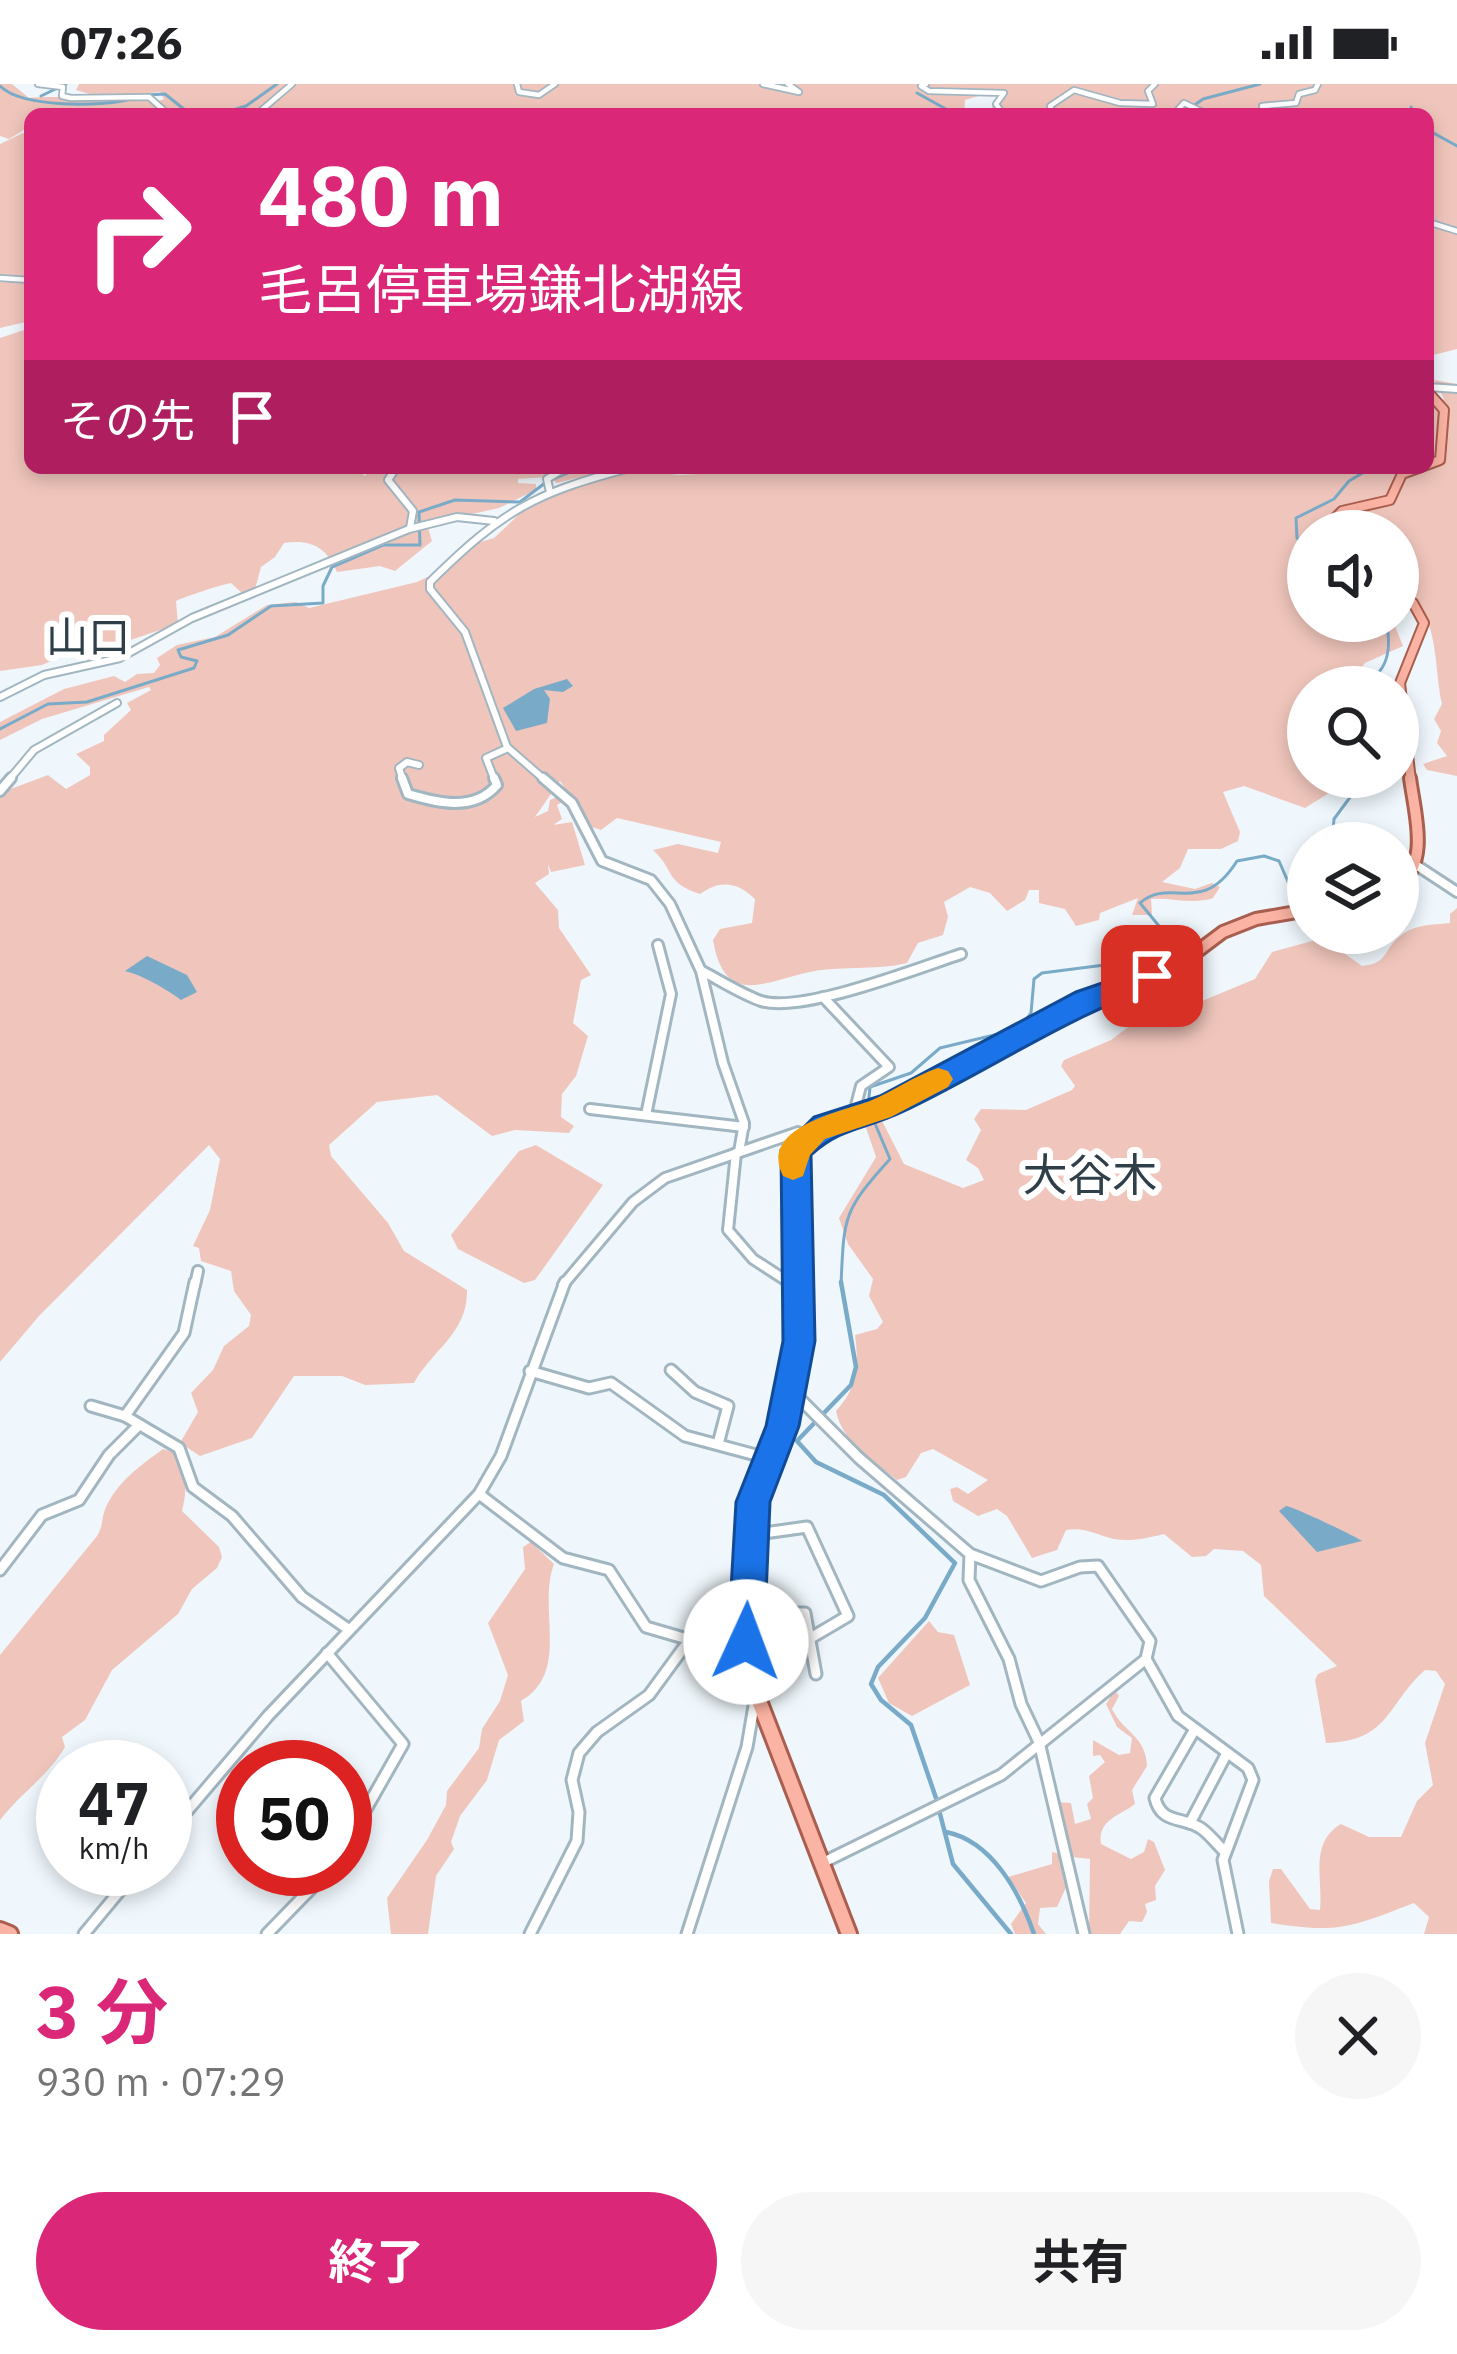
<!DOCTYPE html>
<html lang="ja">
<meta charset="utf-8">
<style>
body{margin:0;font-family:"IBM Plex Sans","Noto Sans JP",sans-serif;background:#f6f6f6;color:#202124;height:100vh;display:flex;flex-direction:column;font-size:45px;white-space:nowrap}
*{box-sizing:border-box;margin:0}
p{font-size:39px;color:#757577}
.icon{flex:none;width:66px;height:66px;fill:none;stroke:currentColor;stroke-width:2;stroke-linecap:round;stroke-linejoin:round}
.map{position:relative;height:1850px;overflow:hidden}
.details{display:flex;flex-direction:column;background:#fff;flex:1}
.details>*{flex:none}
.top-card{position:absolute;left:24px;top:24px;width:1410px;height:366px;border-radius:18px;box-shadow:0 6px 18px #0003;background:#db2777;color:#fff;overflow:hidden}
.fabs{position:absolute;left:1287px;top:426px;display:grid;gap:24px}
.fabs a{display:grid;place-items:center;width:132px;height:132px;border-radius:50%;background:#fff;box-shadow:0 6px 18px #0003;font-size:60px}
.speed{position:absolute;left:36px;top:1656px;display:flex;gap:24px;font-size:60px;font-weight:700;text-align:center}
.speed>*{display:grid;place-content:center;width:156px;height:156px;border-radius:50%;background:#fff;box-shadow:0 6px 18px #0003;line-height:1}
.speed small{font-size:30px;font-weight:400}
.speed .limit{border:18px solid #d22;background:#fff;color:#111}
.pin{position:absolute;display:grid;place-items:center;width:102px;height:102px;color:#fff;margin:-51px;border-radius:24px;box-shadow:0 6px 18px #0006}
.me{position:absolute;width:132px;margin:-66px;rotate:2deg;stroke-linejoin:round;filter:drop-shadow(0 0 9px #0008)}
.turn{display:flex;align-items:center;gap:42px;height:252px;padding:0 36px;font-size:54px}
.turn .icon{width:156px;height:156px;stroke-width:2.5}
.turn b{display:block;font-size:84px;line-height:102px}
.then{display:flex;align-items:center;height:114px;padding:0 36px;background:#0003;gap:24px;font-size:45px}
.round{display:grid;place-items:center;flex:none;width:126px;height:126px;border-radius:63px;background:#f6f6f6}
.overview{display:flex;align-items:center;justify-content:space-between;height:204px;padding:0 36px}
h1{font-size:72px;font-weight:700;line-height:90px;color:#db2777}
.action{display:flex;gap:24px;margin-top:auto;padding:24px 36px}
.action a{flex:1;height:138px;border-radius:72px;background:#db2777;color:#fff;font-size:48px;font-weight:700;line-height:138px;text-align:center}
.action a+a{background:#f6f6f6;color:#202124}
.status{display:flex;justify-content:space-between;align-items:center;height:84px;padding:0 60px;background:#fff;direction:ltr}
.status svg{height:33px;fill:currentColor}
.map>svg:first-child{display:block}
.green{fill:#f0c6bc}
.water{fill:#79abc8}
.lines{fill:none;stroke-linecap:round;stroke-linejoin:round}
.stream-far1{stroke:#79abc8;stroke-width:3}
.stream{stroke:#79abc8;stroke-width:4.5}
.minor-far3-casing{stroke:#a2b6c1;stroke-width:8}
.minor-far2-casing{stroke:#a2b6c1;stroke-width:10}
.minor-far1-casing{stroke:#a2b6c1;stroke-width:14}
.minor-casing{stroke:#a2b6c1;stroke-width:15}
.major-far2-casing{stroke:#aa5e4f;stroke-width:12}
.major-far1-casing{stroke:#aa5e4f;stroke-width:16}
.major-casing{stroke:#aa5e4f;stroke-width:20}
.minor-far3{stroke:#fff;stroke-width:4.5}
.minor-far2{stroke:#fff;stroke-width:6}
.minor-far1{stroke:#fff;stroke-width:8}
.minor{stroke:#fff;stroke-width:9}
.major-far2{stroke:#fbb3a3;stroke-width:8}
.major-far1{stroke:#fbb3a3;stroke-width:10}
.major{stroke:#fbb3a3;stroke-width:14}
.route{fill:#1a73e8;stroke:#114b97;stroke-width:3}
.slow{fill:#f59e0b}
.labels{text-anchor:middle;stroke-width:12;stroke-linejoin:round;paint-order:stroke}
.neighbourhood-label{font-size:42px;fill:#2e3f49;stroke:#fff}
.quarter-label{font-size:45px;fill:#2e3f49;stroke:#fff}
</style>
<div class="status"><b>07:26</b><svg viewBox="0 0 49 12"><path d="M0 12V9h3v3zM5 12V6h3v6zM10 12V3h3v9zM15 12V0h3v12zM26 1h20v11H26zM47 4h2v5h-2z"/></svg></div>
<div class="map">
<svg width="1457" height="1850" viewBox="0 0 1457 1850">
<rect width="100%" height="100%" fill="#eff7fc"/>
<g class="green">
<path d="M0,0h12l17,14c10,-3 112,1 127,4l8,-3 -4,-7 -57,6 -27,-8 3,-6h1378v265l-24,6 -5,-5v-236h-357l-15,-5 -1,5h-56l-7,-7 7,-12 -7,-3 -27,8 -1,14h-934v12l-21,13 -9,-3z"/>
<path d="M23,49l7,2 -4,7 4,1v178l-30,7v-184z"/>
<path d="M30,244v140h329l5,8 14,-8h239l-60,15 -9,-6 -30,2v4l18,1v6l-37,18 -72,16 5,17 -37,30 -15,-5 -43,6c-11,-26 -27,-33 -53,-29l-9,14 -14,10 -7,26 -9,3 -14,-13c-11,2 -44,13 -55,18l2,23 -77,26 -11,-7 -48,22 -42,6v-333z"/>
<path d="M1434,296l23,4v392l-30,-6 -4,-6 24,-8 -10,-13 4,-12 -7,-12 8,-15c-8,-35 -3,-75 -26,-103l-14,4 -4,6v-80h-90v90h85l10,25 -38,17 -19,24h-38v90h37l-11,13 -29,18 -61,-22 -21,6 17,40 -2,9 -17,8h-33l-8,19 -18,14 33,7 17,-6 8,4 -7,11c-21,7 -41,-1 -62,1l1,16h-20l6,-17 -38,15 -1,7 -23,6 -11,-17 -26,-6v-13h-10l-4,10 -18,11 -17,-18 -20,-6 -26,15 4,15 -5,18 -25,8 -11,20c-32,8 -69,2 -102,10 -42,10 -81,33 -92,-33l7,-11 32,-6 3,-24c-18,-18 -36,-19 -55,-5 -35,-11 -25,-24 -47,-44l25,-6 40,9 3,-11 -104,-24 -16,12 -9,-3 -32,-46 -25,36 13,-6 2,-11 11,-5 5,5 -9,5 5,14 -9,6 19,-3 13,43 -34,7 -3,-8 1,10 -14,9 23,27 1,18 32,47 -10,5 -8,43 15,13 -12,40 -14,18 -1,23 13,9 -5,7 -54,-3 -23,6 -55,-41 -60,7 -48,43 2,11 57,67 16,28 63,39c1,43 -34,59 -53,93l-49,2 -23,-9h-48l-42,62 -52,18 -20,-13 18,-31 -7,-19 22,-23 11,-24 25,-20 2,-11 -17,-24 -3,-20 -30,-10 -2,-13 -6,-2 17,-36 10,-51 -11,-14 -170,171 -39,46v-569l48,-18 18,14 24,-14v-8l-14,-13 28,-13v-6l27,-25 -4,-7 24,-13 -2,-3 -107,32 -42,21v-18l64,-33 50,-13 11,6 12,-8 17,-1 6,-8 -3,-7 20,-13 38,-8 52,-32 29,-3 13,6 108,-26 33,-16 20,-21 24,-7 33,-31 49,-23 68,-14 34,5 67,-3 -2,-4h685v-63l16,-6z"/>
<path d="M1457,824v1026h-33l5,-17 -15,-14c-63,24 -75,31 -143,20l-2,-42 4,-12h8l29,40 10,1c3,-31 -11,-67 21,-86l28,13h32l16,-36 16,-16 -8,-42 20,-59 -9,-13 -11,-1c-39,35 -35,71 -99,73l-11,-63 3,-6 19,-8 -73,-70 -3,-31 -18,-14 -29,-2 -8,7 -14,1 -28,-23c-17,4 -33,8 -50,5 -19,-4 -27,-12 -48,-9l-9,20 -25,8 -25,-42 -10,-7 -19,7 -25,-15 -3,-12 7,-2 11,7 20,-14 -55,-31 -12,4 -15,24 -9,3c-23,-18 -55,-38 -61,-69 22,-24 23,-45 19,-76l22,-6 6,-7 -14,-26 4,-17 -25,-35 -9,-26 37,-61 -12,-35 16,-5 24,47 59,24 21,-8 -6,-12 -12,-8 15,-30 -7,-11 7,-10 45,1 46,-20 3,-4 -14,-20 3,-6 47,-20 20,-15 57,-9 14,-15 53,-22 17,-27 51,-14 39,28c27,-3 20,-15 38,-30 15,-12 32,-11 50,-13v-9z"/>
<path d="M536,1061l67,40 -68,95 -11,3 -66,-34 -7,-14 68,-84z"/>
<path d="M163,1365l12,4c13,20 12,37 7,58l37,36 3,10 -5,11 -25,21 -14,25 -66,56 -27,50 -23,17 3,10c-17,29 -44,46 -65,73v-165l97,-119c7,-11 4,-18 9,-29 13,-27 34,-41 57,-58z"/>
<path d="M531,1458l23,22c-17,45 17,108 -33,137l3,20 -25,19 -12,40 -27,36 -9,26 3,7 -18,27 -8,58h-37l-4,-36 40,-58 19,-35 1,-14 32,-43 3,-19 18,-28 8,-26 -20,-52 37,-54 -2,-22z"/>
<path d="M929,1537l9,11 16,3 16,50 -58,31 -23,-13 -11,-25z"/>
<path d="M1115,1606l4,6 -7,13c11,23 34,27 35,57l-15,24 3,14c-13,11 -38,15 -34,40l30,15 13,-7 4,-13 6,3 11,28 -10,16 1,14 -11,4 2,8 -5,10 -13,-1 -9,13h-31l1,-75 -18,-2 -16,-55 15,1 4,21 16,-5 -4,-15 6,-6 -4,-22 16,-14 -5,-7 -7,1v-16l26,15 11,-2 2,-15 -15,-11 -11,-23z"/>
<path d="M1052,1768l8,2 9,27 -12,26 -17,1 -2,16 8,10h-31l-4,-10 15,-21 -18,-26 44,-13z"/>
</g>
<g class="water">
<path d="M567,595l6,7 -10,6 -19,-2 6,9 -3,24 -31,8 -13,-23 31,-19z"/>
<path d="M147,872l40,19 10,17 -16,8c-13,-10 -39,-25 -56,-29z"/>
<path d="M1286,1422c6,0 71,31 76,35l-45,11 -38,-41z"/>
</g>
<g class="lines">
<g class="stream-far1">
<path d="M0,2c22,22 101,21 131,13"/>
<path d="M917,9l38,21"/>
<path d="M146,11l19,-1 25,20"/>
<path d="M41,12l25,-12"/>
<path d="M1411,23l2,7"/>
<path d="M220,30l26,-8 31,-22"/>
<path d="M1182,30l21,-15 57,-15"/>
<path d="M1428,46l29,16"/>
<path d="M0,196l16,1"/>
<path d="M553,395l26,-11"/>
<path d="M1308,465l-11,-11 -1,-20 38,-19 15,-18 22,-13"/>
<path d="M1353,603c34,-9 40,-34 33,-66"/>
<path d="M0,645l48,-25 39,-2 107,-34 3,-7 -16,-4 -3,-7 50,-15 43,-29 52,-3v-17l9,-19 51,-22h37l-1,-33 36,-12 65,2 25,-19"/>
<path d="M1332,759l2,-24 31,-42"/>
<path d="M841,1201c3,-69 2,-74 49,-126l-22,-52 2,-20 41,-14 29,-25 79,-19 12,-16 3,-34 8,-6 86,-11 34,-15 2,-15 -24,-29c31,-27 61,15 97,-42l27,-5 15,5 10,23 19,10"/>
</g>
<g class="stream">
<path d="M841,1198l15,85 -5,18 -54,56 19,21 68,33 71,68 -30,55 -47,49 -7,17 10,16 30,25 26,76"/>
<path d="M939,1726l14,54 58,70"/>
<path d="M946,1748c46,9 74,61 88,102"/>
</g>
<g class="minor-far3-casing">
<g id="minor-far3">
<path d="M38,0l25,3 -1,9 9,2 78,-1 19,17"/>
<path d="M517,0l2,8 20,3 16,-11"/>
<path d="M763,0l36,8 -11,-8"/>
<path d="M926,0l-5,2 8,5 75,2 -8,11 7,10"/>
<path d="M257,30l35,-30"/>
<path d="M1020,30h18"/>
<path d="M1053,30l-3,-8 24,-16 46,13 33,1 -5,-13 7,-7"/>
<path d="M1174,30l10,-11 23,11"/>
<path d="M1263,30l-1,-8 34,-3 3,-9 16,-4 3,-6"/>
<path d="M1428,138l29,9"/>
<path d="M0,194l30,2"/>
<path d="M1428,303l29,2"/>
</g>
</g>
<g class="minor-far2-casing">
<g id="minor-far2">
<path d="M1428,303l29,2"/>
<path d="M396,384l-8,12 25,31 -3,17"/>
<path d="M550,408l-3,-13 18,-11"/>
<path d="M0,613l44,-22 76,-17 72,-40 217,-89 48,-12 37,4"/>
<path d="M8,697l26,-31 83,-47"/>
<path d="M403,697l-4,-13 8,-6 12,3"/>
<path d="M495,697l-9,-23 22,-10"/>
<path d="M546,697l-39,-34 -42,-115 -35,-43v-7c71,-70 103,-89 200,-114"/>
</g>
</g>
<g class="minor-far1-casing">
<g id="minor-far1">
<path d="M402,694l6,16c30,9 66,18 89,-9l-3,-7"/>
<path d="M543,694l29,25 30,58 49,19 19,24 31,67 22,92 21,60 -5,29"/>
<path d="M0,707l11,-13"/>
<path d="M1416,781l41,27"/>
<path d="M702,887c19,10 39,23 59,30 40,13 157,-33 200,-47"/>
<path d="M823,913l66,70 -28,19 -8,31"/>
<path d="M590,1025l154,18"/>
<path d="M646,1031l25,-121 -13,-49"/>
<path d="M736,1069l-8,77 25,29 40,26"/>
<path d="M195,1201l3,-14"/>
<path d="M563,1201l70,-83 32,-24 133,-46 11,4"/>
</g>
</g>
<g class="minor-casing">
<g id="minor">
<path d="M788,1198l9,6"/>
<path d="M671,1286l24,22 33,14 -10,38"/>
<path d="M530,1287l59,17 22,-5 74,53 82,22"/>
<path d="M792,1307l67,67 111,96 71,27 39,-14 18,-1 52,75 -4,18 -145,116 -179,88"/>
<path d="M91,1322l34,10 54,32 14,39 39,29 70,81 46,32"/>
<path d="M125,1332l59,-83 11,-51"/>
<path d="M479,1410l84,64 46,12 37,57 48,14 45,34 13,2"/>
<path d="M750,1451l57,-8 41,89 -39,23"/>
<path d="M970,1470l-1,26 40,79 12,45 18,38 45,192"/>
<path d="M0,1486l42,-55 37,-15 30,-45 30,-30"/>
<path d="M749,1529h56l11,61"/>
<path d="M327,1569l76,91 -58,102"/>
<path d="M1146,1575l32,57 70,52 5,12 -30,80 15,74"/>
<path d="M1195,1645l-40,69c6,27 29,18 47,31 8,6 15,15 22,22"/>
<path d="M1190,1739l37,-70"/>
<path d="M165,1753l103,-121 211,-222 22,-38 64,-174"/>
<path d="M84,1850l54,-65"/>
<path d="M267,1850l63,-65"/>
<path d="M530,1850l47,-93 2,-29 -7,-32 7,-27 18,-21 52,-37 41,-56"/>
<path d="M687,1850l60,-187 8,-47"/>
</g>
</g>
<g class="major-far2-casing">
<g id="major-far2">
<path d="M1322,447l20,-20 48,-11 12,-26 38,-14 4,-50 -16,-18"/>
<path d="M1398,510l15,9 11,20 -24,60 11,98"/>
</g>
</g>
<g class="major-far1-casing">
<g id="major-far1">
<path d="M1398,804c32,-28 17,-72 12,-110"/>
<path d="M798,1201l-2,-134 28,-25 65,-21 197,-106 89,-31 48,-36 33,-13 52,-9"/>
</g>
</g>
<g class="major-casing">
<g id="major">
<path d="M798,1198l1,59 -17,85 -29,75 -7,141 10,51 93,241"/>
<path d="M0,1846l10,4"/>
</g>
</g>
<use href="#minor-far3" class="minor-far3"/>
<use href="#minor-far2" class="minor-far2"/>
<use href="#minor-far1" class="minor-far1"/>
<use href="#minor" class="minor"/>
<use href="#major-far2" class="major-far2"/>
<use href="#major-far1" class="major-far1"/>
<use href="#major" class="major"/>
</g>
<path class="route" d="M1152,882l14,10 -4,8c-97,33 -169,85 -260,128 -35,17 -61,15 -91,43l4,186 -16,85 -29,76 -6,140 -5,13 -13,5 -13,-5 -5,-13 8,-140 30,-76 17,-85 -2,-191 33,-33 66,-21 196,-104z"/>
<path class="slow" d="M938,984l10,3 5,8 -5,8 -57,30 -66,22 -15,16 -7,21 -10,4 -10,-4c-25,-49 58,-64 87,-75 24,-10 44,-25 68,-33z"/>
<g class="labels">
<g class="neighbourhood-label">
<text x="88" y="568">山口</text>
</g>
<g class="quarter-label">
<text x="1090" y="1107">大谷木</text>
</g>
</g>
</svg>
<div class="fabs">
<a><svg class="icon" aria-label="sound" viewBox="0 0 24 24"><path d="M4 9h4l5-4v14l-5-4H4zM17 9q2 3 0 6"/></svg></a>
<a><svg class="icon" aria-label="search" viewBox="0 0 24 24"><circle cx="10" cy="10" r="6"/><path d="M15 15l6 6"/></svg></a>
<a><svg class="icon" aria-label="layers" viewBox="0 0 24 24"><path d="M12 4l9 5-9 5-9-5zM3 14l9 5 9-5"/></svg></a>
</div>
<div class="speed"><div>47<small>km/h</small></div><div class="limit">50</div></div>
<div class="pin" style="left:1152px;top:892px;background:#d93025"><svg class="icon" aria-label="arrive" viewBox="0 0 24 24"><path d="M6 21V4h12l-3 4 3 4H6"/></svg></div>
<svg class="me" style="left:746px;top:1558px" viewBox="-20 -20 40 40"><circle r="19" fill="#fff"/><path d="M0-13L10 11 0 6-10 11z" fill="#1a73e8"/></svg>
<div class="top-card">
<div class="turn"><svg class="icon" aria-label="right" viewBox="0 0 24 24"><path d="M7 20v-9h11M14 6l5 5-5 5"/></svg><div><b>480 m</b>毛呂停車場鎌北湖線</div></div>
<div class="then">その先<svg class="icon" aria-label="arrive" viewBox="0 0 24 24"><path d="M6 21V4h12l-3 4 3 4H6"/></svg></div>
</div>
</div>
<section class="details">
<div class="overview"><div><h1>3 分</h1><p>930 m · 07:29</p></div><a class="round"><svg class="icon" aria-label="close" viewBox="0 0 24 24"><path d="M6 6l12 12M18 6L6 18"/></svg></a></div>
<div class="action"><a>終了</a><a>共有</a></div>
</section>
